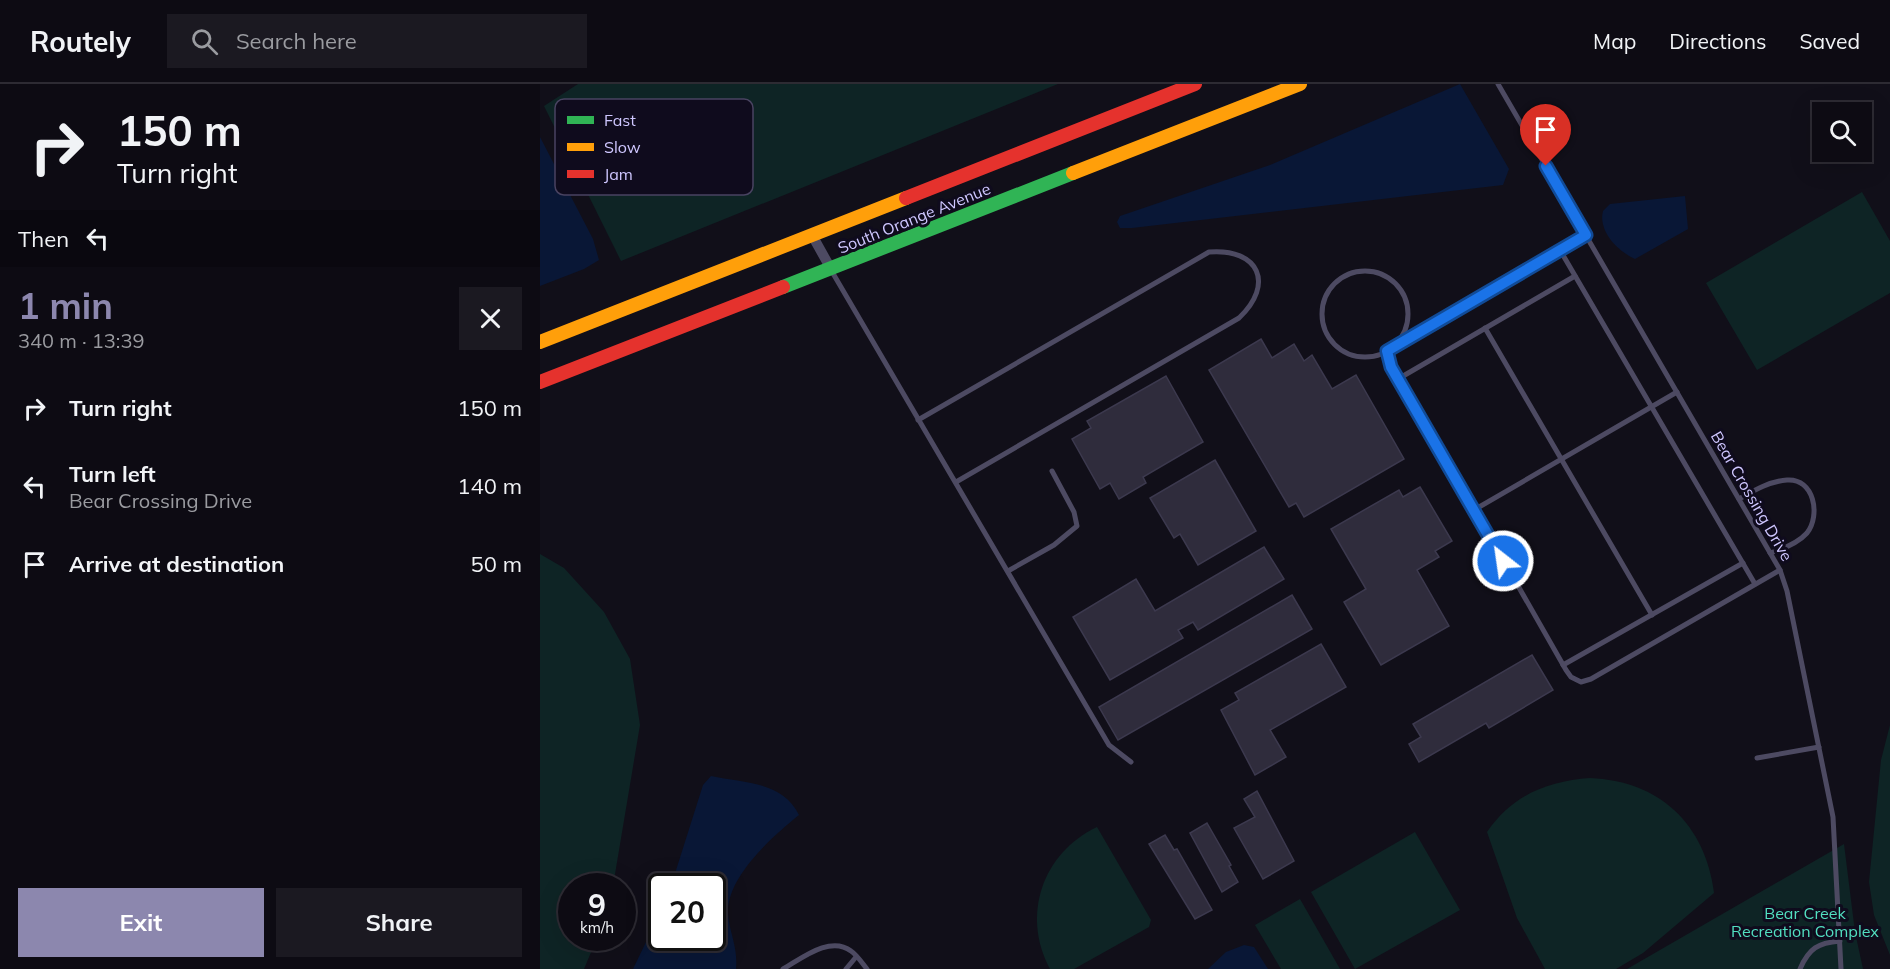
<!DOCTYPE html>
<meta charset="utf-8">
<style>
body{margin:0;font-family:Mulish,sans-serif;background:#1b1921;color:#f1f3f6;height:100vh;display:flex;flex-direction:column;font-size:22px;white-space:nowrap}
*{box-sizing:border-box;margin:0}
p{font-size:20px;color:#9a9ba0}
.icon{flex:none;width:33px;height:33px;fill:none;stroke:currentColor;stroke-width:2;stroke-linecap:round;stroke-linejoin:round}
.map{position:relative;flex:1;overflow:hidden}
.side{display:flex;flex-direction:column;background:#0d0b13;width:540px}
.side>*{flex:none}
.hud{background:#0d0b13;color:#f1f3f6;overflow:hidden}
.fabs{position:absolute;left:1272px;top:18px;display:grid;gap:12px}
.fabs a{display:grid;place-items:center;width:60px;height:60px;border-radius:0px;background:#0d0b13;box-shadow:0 6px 24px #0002,0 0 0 2px #2d2b33;font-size:30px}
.speed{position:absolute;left:18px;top:789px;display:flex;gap:12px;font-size:30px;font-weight:700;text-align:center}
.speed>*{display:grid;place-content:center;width:78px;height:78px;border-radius:50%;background:#0d0b13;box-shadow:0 6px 24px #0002,0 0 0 2px #2d2b33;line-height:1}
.speed small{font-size:15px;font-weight:400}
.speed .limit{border:3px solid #111;border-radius:9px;background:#fff;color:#111}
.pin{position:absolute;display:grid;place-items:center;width:51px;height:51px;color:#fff;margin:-62px -26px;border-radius:50% 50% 50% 0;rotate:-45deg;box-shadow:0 0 6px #0007}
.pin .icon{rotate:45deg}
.me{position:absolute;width:66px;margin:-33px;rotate:330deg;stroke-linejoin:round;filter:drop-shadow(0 0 4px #0008)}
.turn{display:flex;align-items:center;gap:21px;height:126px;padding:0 18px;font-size:27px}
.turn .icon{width:78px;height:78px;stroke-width:2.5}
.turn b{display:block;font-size:42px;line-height:51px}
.then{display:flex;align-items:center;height:57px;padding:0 18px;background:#0003;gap:12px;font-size:22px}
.round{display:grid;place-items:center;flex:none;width:63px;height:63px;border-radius:0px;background:#1b1921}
.head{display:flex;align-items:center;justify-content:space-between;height:102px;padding:0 18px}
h1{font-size:36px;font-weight:700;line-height:45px;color:#8c87ae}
.button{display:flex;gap:12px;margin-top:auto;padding:12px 18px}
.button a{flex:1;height:69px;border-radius:0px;background:#8c87ae;color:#fff;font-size:24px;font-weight:700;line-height:69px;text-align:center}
.button a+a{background:#1b1921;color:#f1f3f6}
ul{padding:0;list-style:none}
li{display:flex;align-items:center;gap:18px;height:78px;padding:0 18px}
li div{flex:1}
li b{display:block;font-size:22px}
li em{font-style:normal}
header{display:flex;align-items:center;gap:36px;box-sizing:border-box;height:84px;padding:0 30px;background:#0d0b13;border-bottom:2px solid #2d2b33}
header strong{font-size:28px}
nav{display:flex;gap:33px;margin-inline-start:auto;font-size:21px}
.search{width:420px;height:54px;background:#1b1921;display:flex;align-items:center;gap:15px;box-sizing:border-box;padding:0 21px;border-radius:0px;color:#9a9ba0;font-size:22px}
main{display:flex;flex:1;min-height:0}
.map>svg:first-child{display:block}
.green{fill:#0e2425}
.water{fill:#091736}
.building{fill:#2f2c3c;stroke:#3c394e;stroke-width:1.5}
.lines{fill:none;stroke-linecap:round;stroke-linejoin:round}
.lane{stroke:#4d4a62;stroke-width:5}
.street{stroke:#4d4a62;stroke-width:10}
.fast{stroke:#30b455;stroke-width:14}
.slow{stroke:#ff9f0a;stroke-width:14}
.jam{stroke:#e5322d;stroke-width:14}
.route-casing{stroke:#114b97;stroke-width:15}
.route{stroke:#1a73e8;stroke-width:10}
.labels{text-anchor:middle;stroke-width:6;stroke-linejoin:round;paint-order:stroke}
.street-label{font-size:16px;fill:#cfc7ff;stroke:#0f0b1d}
.park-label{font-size:16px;fill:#52dfc1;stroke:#0f0b1d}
.key{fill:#0f0b1d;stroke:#494361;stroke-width:1.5}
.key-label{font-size:16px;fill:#cfc7ff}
</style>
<header>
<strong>Routely</strong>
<div class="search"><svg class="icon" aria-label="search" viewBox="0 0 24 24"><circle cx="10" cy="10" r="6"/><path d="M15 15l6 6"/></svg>Search here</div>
<nav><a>Map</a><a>Directions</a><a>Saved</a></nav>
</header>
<main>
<section class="side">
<div class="hud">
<div class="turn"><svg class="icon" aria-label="right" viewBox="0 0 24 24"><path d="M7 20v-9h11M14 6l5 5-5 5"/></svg><div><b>150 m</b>Turn right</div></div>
<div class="then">Then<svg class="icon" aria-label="left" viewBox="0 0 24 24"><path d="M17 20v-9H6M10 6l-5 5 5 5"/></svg></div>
</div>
<div class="head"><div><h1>1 min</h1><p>340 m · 13:39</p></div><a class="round"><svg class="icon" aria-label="close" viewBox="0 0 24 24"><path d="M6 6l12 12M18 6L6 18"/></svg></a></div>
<ul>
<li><svg class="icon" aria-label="right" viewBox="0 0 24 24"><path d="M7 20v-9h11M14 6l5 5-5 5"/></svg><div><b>Turn right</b></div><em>150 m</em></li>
<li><svg class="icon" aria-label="left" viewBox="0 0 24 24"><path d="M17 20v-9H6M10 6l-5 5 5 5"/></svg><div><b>Turn left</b><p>Bear Crossing Drive</p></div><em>140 m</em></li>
<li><svg class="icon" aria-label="arrive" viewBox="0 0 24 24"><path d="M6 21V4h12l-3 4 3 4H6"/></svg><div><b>Arrive at destination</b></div><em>50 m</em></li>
</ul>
<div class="button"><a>Exit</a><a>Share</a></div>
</section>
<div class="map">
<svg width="1350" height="885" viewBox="0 0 1350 885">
<rect width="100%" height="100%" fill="#110f19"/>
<g class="green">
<path d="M38,0h480l-437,177 -77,-155z"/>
<path d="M1322,108l28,49v52l-133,77 -51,-87z"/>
<path d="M0,470l24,14 40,44 26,47 10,66 -27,161h-41v52h25l-13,31h-44z"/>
<path d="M1350,641v230l-16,-40 -5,-33 12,-122z"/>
<path d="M1050,694c70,3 115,46 124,115l-71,60 -27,16h-71l-28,-51 -30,-86c25,-37 61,-51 103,-54z"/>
<path d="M557,743l54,93 -2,7 -75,42h-24c-29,-53 -8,-116 47,-142z"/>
<path d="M875,748l45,78 -105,59 -44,-77z"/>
<path d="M1304,760l11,88 8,37h-236z"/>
<path d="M760,815l40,70h-59l-26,-44z"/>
</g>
<g class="water">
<path d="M920,0l49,85 -6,16 -371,43h-12l-3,-6 3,-6 150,-51z"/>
<path d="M0,53l53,102 6,21 -15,9 -44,17z"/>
<path d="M1145,112l3,33 -53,30c-18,-8 -37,-28 -32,-48l7,-7z"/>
<path d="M171,692c32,7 72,5 88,39 -26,21 -73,62 -71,99 2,21 10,33 8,55h-103l28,-58 1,27h50v-52h-41l32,-101z"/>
<path d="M704,861l10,2 14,22h-60l18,-17z"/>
</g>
<g class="building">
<path d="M721,255l11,19 22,-14 10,17 8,-6 20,34 24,-14 48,84 -100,58 -8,-14 -7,4 -80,-137z"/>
<path d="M626,292l37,66 -60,35 3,6 -27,16 -9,-16 -10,6 -28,-50 19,-11 -4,-7z"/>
<path d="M675,376l41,71 -58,34 -18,-31 -6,4 -24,-40z"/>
<path d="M880,403l32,54 -17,10 4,6 -22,13 32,56 -68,39 -37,-63 22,-13 -35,-60 68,-39 4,7z"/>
<path d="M724,463l20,32 -86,51 -5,-8 -15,8 5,8 -73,42 -37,-63 63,-38 19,32z"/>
<path d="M752,511l20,34 -194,111 -19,-33z"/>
<path d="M781,560l25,43 -76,43 16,27 -31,18 -34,-65 18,-10 -4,-7z"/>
<path d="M992,571l21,35 -64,38 -3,-5 -67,39 -10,-18 12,-7 -8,-13z"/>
<path d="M717,707l37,70 -31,18 -29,-51 21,-11 -11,-18z"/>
<path d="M667,739l24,42 -2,1 9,16 -16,10 -32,-59z"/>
<path d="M625,751l9,15 3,-1 35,61 -17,9 -46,-75z"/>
</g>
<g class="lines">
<g class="lane">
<path d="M958,0l282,486 7,21 46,226 8,152"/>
<path d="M1046,151l-199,116v5l179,314 5,7 10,5 10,-3 189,-109"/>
<path d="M1020,166l195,334"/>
<path d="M291,186l278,475 22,17"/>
<circle cx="825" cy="230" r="43"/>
<path d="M945,244l167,287"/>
<path d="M858,295l177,-103"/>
<path d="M378,336l291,-168c50,-4 66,32 30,66l-283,164"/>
<path d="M1199,415c14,-8 31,-18 48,-19 27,-2 34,35 20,53 -9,10 -24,16 -37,20"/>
<path d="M934,426l203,-118"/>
<path d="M468,487l46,-26 23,-19 -3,-14 -22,-41"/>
<path d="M1023,581l180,-102"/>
<path d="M1217,674l62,-11"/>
<path d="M243,885c18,-10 47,-34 68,-18 6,4 11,12 16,18"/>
<path d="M306,885l10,-12"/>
<path d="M1260,885c9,-21 18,-26 40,-28"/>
</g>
<path class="street" d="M272,151l19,34"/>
<path class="fast" d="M243,203l290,-114"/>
<g class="slow">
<path d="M533,89l227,-89"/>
<path d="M0,258l366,-144"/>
</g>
<g class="jam">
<path d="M366,114l289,-114"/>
<path d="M0,298l243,-95"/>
</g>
</g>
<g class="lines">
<g class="route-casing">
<path id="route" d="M963,477l-112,-194 -4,-16 199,-116 -40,-69"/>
</g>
<use href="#route" class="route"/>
</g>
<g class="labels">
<g class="street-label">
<text transform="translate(374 134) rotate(-22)" y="6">South Orange Avenue</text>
<text transform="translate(1212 412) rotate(60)" y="6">Bear Crossing Drive</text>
</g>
<g class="park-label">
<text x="1265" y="835">Bear Creek<tspan x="1265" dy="18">Recreation Complex</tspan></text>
</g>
</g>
<rect x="15" y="15" width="198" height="96" rx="9" class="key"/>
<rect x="27" y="32" width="27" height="8" fill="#30b455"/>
<rect x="27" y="59" width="27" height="8" fill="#ff9f0a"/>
<rect x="27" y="86" width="27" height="8" fill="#e5322d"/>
<g class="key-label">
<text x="64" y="42">Fast</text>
<text x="64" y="69">Slow</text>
<text x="64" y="96">Jam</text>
</g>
</svg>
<div class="fabs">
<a><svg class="icon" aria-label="search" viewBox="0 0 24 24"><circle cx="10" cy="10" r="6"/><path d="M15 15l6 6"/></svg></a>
</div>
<div class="speed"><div>9<small>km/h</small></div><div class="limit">20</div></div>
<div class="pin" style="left:1006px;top:82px;background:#d93025"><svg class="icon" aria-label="arrive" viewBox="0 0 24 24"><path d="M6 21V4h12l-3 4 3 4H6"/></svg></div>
<svg class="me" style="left:963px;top:477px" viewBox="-20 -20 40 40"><circle r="17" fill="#1a73e8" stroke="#fff" stroke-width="3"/><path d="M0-11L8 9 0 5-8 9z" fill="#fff"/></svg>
</div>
</main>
